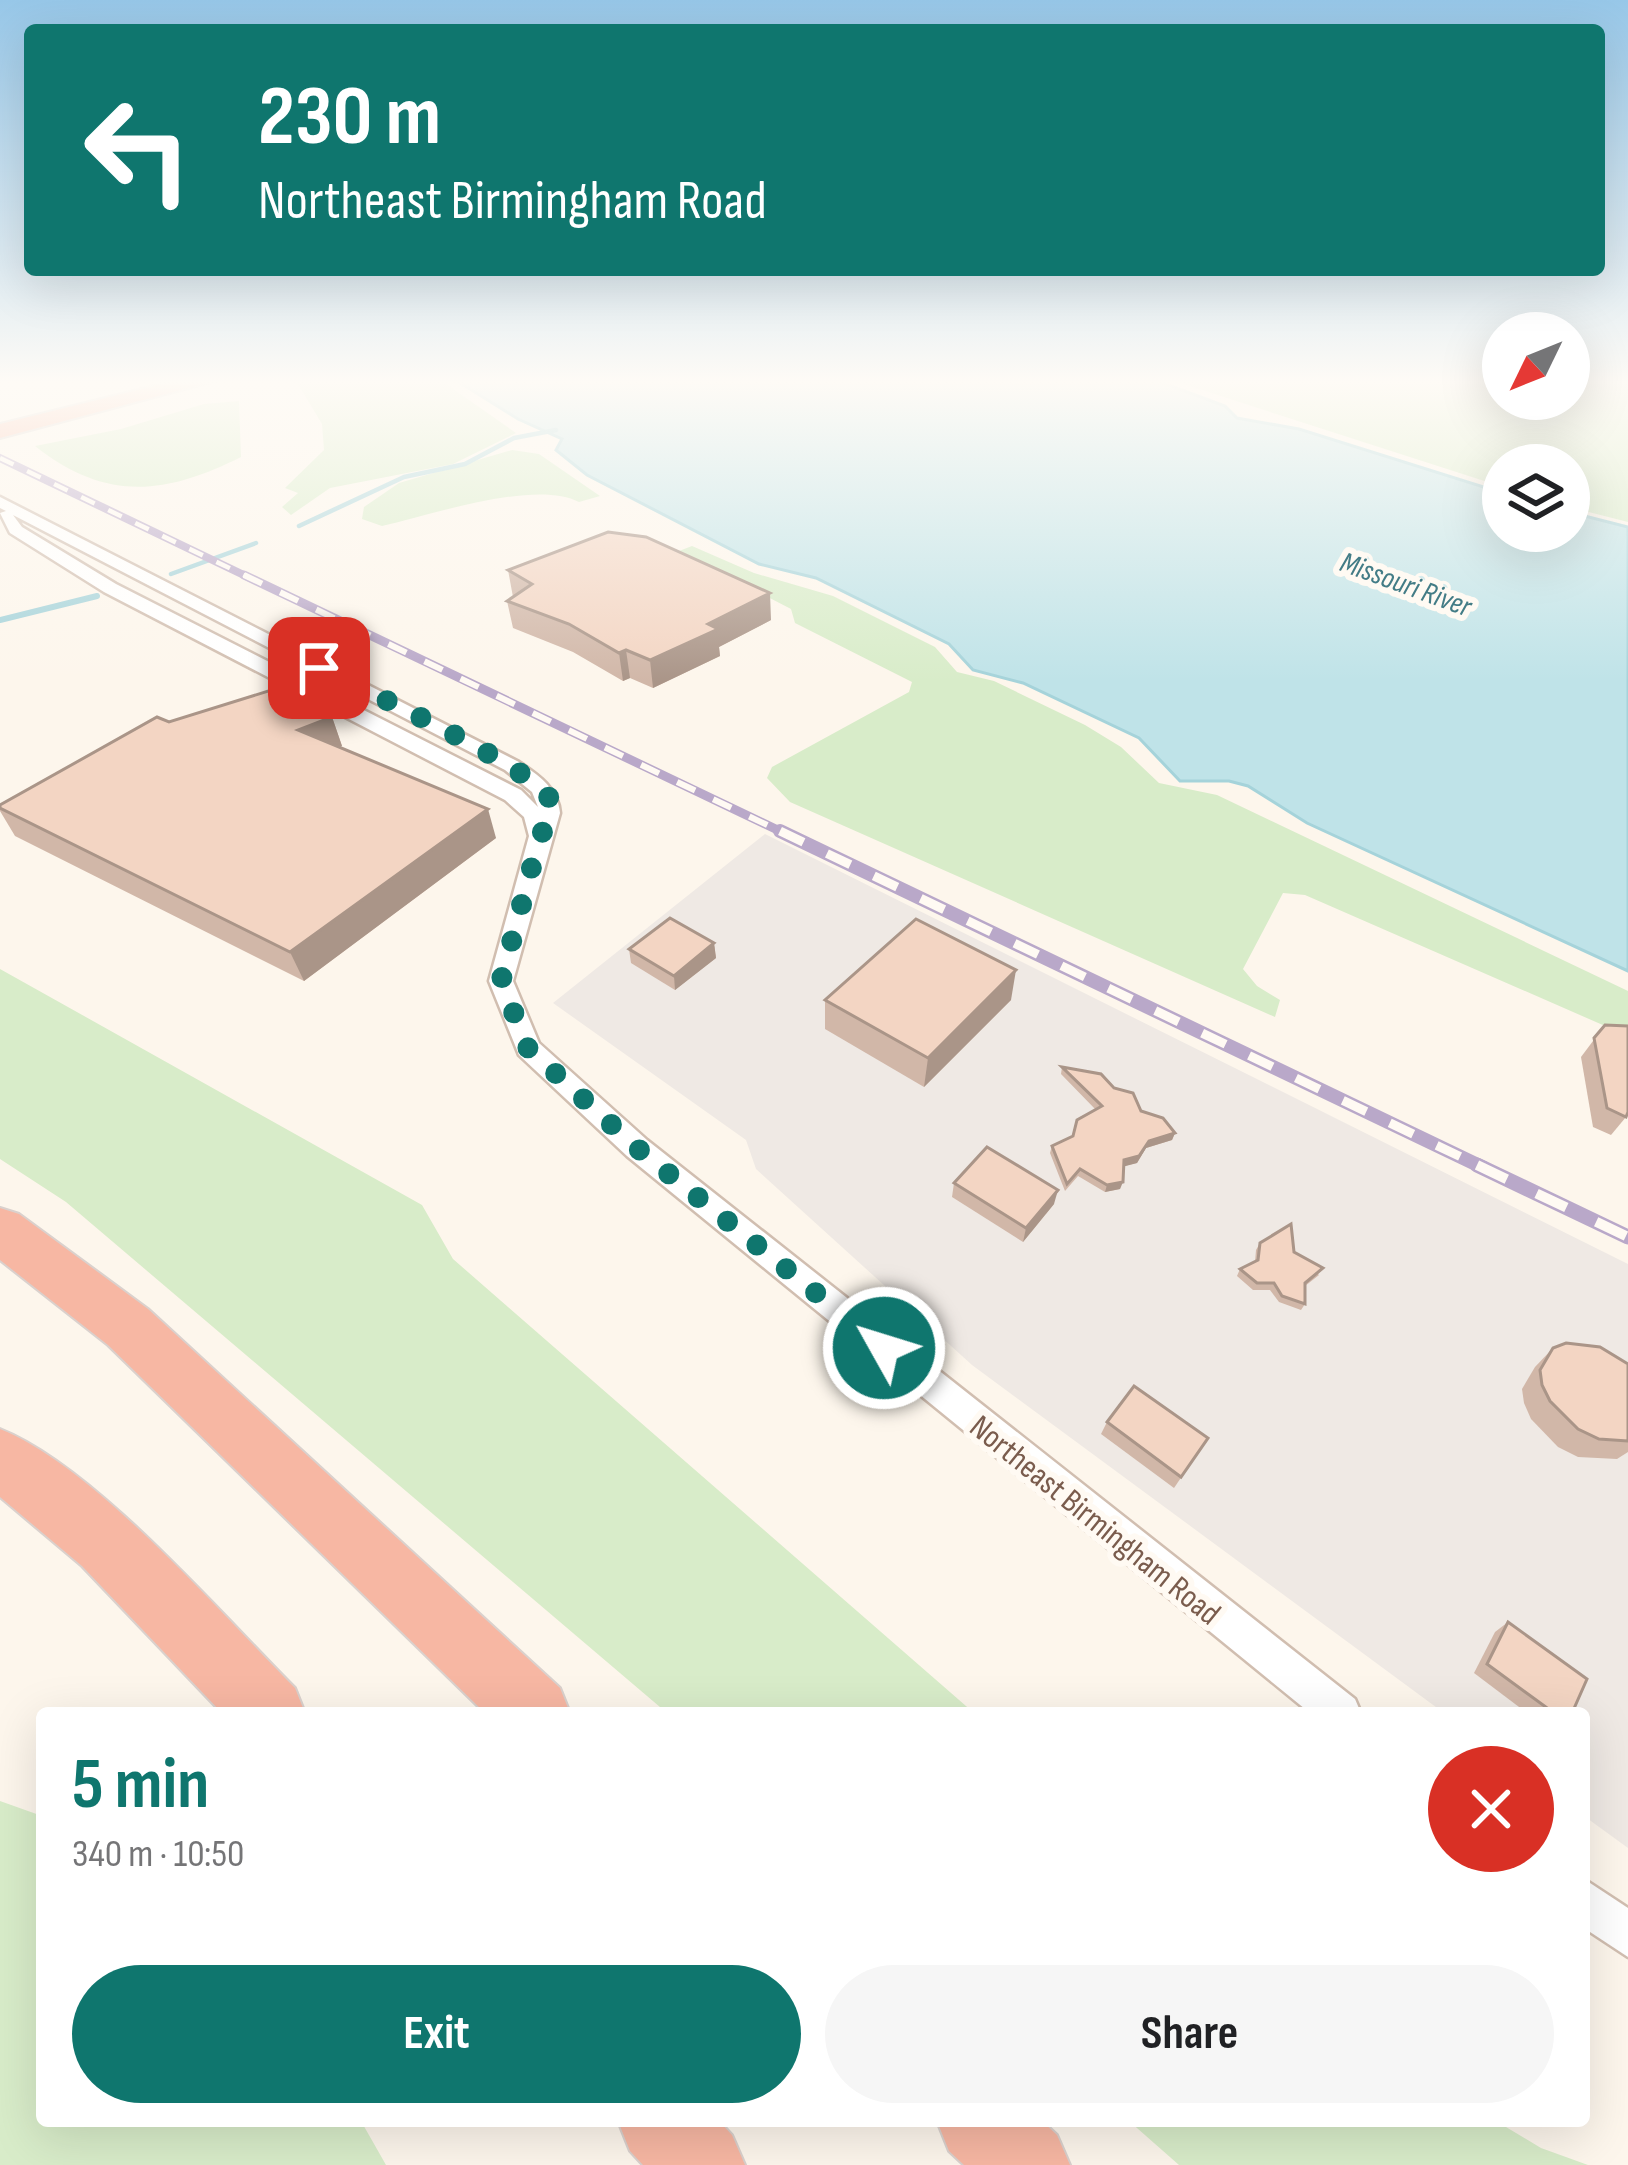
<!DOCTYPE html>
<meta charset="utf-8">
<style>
body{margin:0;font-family:"Sofia Sans Condensed",sans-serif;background:#f6f6f6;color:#202124;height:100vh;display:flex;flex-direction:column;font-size:45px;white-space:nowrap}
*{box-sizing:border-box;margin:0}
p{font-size:39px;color:#757577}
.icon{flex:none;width:66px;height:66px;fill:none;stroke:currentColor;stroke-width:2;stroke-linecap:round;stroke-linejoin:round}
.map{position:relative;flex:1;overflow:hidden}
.side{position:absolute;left:36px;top:1707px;width:1554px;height:420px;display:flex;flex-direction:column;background:#fff;border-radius:12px;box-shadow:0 12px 48px #0002}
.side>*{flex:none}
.top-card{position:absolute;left:24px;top:24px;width:1581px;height:252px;border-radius:12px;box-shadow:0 12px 48px #0002;background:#0f766e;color:#fff;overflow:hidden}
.needle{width:78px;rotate:227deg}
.controls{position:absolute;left:1482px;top:312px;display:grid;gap:24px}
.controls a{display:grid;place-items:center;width:108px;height:108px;border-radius:50%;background:#fff;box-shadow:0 12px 48px #0002;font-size:60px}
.pin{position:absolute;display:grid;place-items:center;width:102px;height:102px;color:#fff;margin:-51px;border-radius:24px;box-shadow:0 6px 18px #0006}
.me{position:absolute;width:132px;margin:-66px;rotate:309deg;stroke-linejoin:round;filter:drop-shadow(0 0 9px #0008)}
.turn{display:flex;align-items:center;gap:42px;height:252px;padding:0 36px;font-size:54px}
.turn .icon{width:156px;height:156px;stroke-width:2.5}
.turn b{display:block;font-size:84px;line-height:102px}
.round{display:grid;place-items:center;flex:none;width:126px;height:126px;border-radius:63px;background:#f6f6f6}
.headline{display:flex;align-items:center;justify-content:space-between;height:204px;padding:0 36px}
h1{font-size:72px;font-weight:700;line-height:90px;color:#0f766e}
.primary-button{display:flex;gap:24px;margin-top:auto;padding:24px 36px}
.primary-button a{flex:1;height:138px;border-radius:72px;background:#0f766e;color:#fff;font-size:48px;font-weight:700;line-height:138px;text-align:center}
.primary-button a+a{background:#f6f6f6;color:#202124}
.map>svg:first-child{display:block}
.industrial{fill:#efe9e4}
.green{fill:#d8ecc9}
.water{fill:#bfe3e8;stroke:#a5d3da;stroke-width:3}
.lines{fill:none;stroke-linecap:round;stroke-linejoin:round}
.stream-far1{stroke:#a5d3da;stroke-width:4.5}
.stream{stroke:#a5d3da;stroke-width:6}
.street-casing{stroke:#d1beb0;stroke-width:5}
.highway-casing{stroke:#dad1cd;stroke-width:4}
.street{fill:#fff;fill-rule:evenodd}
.highway{fill:#f7b7a3;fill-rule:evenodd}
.rail-far3-casing{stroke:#b9a8c9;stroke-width:8}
.rail-far2-casing{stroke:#b9a8c9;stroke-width:9}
.rail-far1-casing{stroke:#b9a8c9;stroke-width:14}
.rail-casing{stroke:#b9a8c9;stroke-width:15}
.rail-far3{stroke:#fffaf3;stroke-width:4.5;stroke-dasharray:15;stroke-linecap:butt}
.rail-far2{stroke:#fffaf3;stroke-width:6;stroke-dasharray:20;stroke-linecap:butt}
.rail-far1{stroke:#fffaf3;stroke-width:9;stroke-dasharray:26;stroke-linecap:butt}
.rail{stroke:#fffaf3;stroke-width:10;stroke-dasharray:33;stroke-linecap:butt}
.wall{fill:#d1b7a8}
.shaded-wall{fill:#aa9588}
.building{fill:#f3d5c3;stroke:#aa9588;stroke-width:3}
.route{stroke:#0f766e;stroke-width:21;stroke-dasharray:0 37.8}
.labels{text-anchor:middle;stroke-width:12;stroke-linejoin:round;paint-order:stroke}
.far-water-label{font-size:30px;font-style:italic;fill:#437c86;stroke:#fffaf3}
.street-label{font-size:33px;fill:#7a5c4d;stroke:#fffaf3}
</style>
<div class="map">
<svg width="1628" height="2165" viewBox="0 0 1628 2165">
<rect width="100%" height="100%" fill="#fdf6ec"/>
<path class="industrial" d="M765,834l863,430v584l-44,-32v-103h-140l-472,-348 -216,-196 -10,-29 -193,-137z"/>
<g class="green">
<path d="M295,379h144l77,54 -63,31 -123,24 -39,27 -9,-8 16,-14 -13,-5 39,-38 -2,-26z"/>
<path d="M1168,379h335v20h66v-20h59v143l-59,-15v-42h-66v22z"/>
<path d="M239,401l2,56c-76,38 -135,45 -206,-11l86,-17 83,-25z"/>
<path d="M512,450l27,4 61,42 -21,6c-44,-23 -148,13 -197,24l-20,-7 2,-12 35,-24z"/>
<path d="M692,546l62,27 79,23 102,51 22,25 37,9 91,44 36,22 38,36 58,12 411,196v45l-323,-141 -22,-2 -40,76 14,17 23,14 -5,17 -485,-215 -23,-24 5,-11 137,-75 3,-10 -117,-59 -4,-14 -112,-58z"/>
<path d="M0,969l422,236 31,54 521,454h-307l-601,-511 -66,-43z"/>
<path d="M0,1801l42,15v305h319l25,44h-386z"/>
<path d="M1129,2121h367l45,27 47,17h-409z"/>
</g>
<path class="water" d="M454,379h699l72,27 12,12 62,11 204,64v38h66v-19l59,15v444l-321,-148 -59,-37 -19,-5h-49l-41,-43 -116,-55 -50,-13 -24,-26 -133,-66 -57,-14 -172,-89 -31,-25 6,-11 -44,-20z"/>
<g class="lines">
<g class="stream-far1">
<path d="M299,526l105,-49 61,-13 49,-26 42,-8"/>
<path d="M171,574l85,-31"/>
</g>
<path class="stream" d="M0,620l97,-24"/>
<g class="street-casing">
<g id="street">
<path d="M0,497l519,265c19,13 39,26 41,51l-47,168 26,62 108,97 708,559 6,14h-51l-683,-557 -108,-101 -30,-74 40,-145 -5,-19 -19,-17 -401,-208 -94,-59 -10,-20 6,-2 -6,-3zM13,515l492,255 27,22 6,15 -17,-17 -405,-206 -94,-57z"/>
<path d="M1584,1879l44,29v49l-44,-29z"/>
</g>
</g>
<g class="highway-casing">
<g id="highway">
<path d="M182,379h40l-222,59v-14z"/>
<path d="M0,1208l19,6 129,95 412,379 10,25h-85l-377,-368 -108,-85z"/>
<path d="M0,1429c94,37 221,185 295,259l10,25h-83l-140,-147 -82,-69z"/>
<path d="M618,2121h101l13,14 13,30h-102l-13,-14z"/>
<path d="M937,2121h105l15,14 13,30h-106l-15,-14z"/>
</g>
</g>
<use href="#street" class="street"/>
<use href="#highway" class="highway"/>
<g class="rail-far3-casing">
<path id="rail-far3" d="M0,458l250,120"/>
</g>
<g class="rail-far2-casing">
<path id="rail-far2" d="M244,575l542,259"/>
</g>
<g class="rail-far1-casing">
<path id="rail-far1" d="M780,831l704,337"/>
</g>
<g class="rail-casing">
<path id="rail" d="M1477,1165l151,72"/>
</g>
<use href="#rail-far3" class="rail-far3"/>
<use href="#rail-far2" class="rail-far2"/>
<use href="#rail-far1" class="rail-far1"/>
<use href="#rail" class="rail"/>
</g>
<g class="wall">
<path d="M508,570l263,50 -52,27 1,9 -67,32 -23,-10 -7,3 -50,-29 -60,-24 -6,-27 6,-4z"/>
<path d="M332,717l10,29 -3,1 157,91 -192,143 -289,-145 -15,-25v-6l169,-83z"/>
<path d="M714,943l2,15 -41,32 -44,-27 -2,-14z"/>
<path d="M825,1000h186l-87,87 -99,-58z"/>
<path d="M1605,1025l21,92 -15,18 -18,-8 -12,-70z"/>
<path d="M1062,1067l52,21 27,23 34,22 -3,7 -26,8 -9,15 -13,3 -4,23 -15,3 -27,-16 -13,15 -15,-38 2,-7 21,-10 23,-26 -35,-36z"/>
<path d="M954,1183l100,21 -31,38 -71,-45z"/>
<path d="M1260,1243l34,9 25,23 -14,11v18l-4,6 -22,-8 -9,-12h-17l-16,-14 3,-7 15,-7 1,-12z"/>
<path d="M1553,1348l75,16v88l-11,7 -39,-2 -20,-10 -27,-28 -7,-16 -2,-14 13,-22z"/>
<path d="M1107,1422l101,16 -34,50 -73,-54z"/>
<path d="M1508,1622l64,91h-45l-53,-40 21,-41z"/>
</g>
<g class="shaded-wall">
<path d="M770,593l1,27 -52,27 1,9 -67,32 -3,-28 58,-36z"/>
<path d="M626,650l4,28 -7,3 -4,-28z"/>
<path d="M332,717l10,29 -33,13 -11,-29z"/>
<path d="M488,809l8,29 -192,143 -14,-29z"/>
<path d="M714,943l2,15 -41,32 -1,-14z"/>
<path d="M1016,970l-5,30 -87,87 4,-29z"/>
<path d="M1175,1133l-3,7 -26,8 -9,15 -15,4 2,-7 25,-19z"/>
<path d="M1123,1182l-3,7 -15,3 2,-7z"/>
<path d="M1058,1190l-4,14 -31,38 3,-14z"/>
</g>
<g class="building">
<path d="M608,532l38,5 124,56 -62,31 10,5 -68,31 -24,-10 -7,3 -50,-29 -62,-23 25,-17 -24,-14z"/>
<path d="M294,683l38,34 -34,13 190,79 -198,143 -290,-144v-3l157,-88 12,5z"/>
<path d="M670,918l44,25 -40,33 -45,-27z"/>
<path d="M916,919l100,51 -88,88 -103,-58z"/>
<path d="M1605,1025l23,1v86l-2,5 -19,-9 -13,-70z"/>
<path d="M1062,1067l39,7 13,14 19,5 8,18 22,7 12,15 -26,8 -10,15 -15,4 -1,22 -16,3 -27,-16 -13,15 -15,-38 21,-10 4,-16 25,-14z"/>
<path d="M987,1147l71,43 -32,38 -72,-45z"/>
<path d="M1291,1224l3,28 29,16 -18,15v21l-23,-8 -8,-13h-17l-17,-14 18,-9 2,-17z"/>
<path d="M1566,1343l34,4 28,17v77l-29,-2 -21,-10 -28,-28 -8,-16 -2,-15 13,-22z"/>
<path d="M1134,1386l74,52 -27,39 -74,-55z"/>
<path d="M1508,1622l79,57 -15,34h-18l-67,-49z"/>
</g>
<linearGradient id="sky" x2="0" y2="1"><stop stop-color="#97c7e8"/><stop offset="0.56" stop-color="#fefbf6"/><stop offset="1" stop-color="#fefbf6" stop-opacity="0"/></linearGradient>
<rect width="1628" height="682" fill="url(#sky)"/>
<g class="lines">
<path class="route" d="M319,668c37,18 225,104 232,134 4,14 -5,24 -11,34l-39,145 27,67 109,100 247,200"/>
</g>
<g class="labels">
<g class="far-water-label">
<text transform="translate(1406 584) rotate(20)" y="10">Missouri River</text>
</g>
<g class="street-label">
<text transform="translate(1096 1519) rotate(39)" y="12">Northeast Birmingham Road</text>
</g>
</g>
</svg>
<div class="controls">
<a><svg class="needle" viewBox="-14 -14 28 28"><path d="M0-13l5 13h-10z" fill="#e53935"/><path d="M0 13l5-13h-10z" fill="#757577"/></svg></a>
<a><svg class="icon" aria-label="layers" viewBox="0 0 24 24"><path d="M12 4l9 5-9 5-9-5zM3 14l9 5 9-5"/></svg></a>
</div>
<div class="pin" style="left:319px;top:668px;background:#d93025"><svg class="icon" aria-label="arrive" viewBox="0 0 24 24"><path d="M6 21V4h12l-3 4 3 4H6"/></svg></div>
<svg class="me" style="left:884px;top:1348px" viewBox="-20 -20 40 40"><circle r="17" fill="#0f766e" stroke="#fff" stroke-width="3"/><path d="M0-11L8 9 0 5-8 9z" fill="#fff"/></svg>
<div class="top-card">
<div class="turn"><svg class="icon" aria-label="left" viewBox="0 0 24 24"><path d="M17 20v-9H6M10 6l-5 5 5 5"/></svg><div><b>230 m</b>Northeast Birmingham Road</div></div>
</div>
<section class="side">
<div class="headline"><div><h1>5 min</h1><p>340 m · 10:50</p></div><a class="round" style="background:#d93025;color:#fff"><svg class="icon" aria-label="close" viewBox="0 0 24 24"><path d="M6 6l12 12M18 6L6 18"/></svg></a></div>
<div class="primary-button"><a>Exit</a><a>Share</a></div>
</section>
</div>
